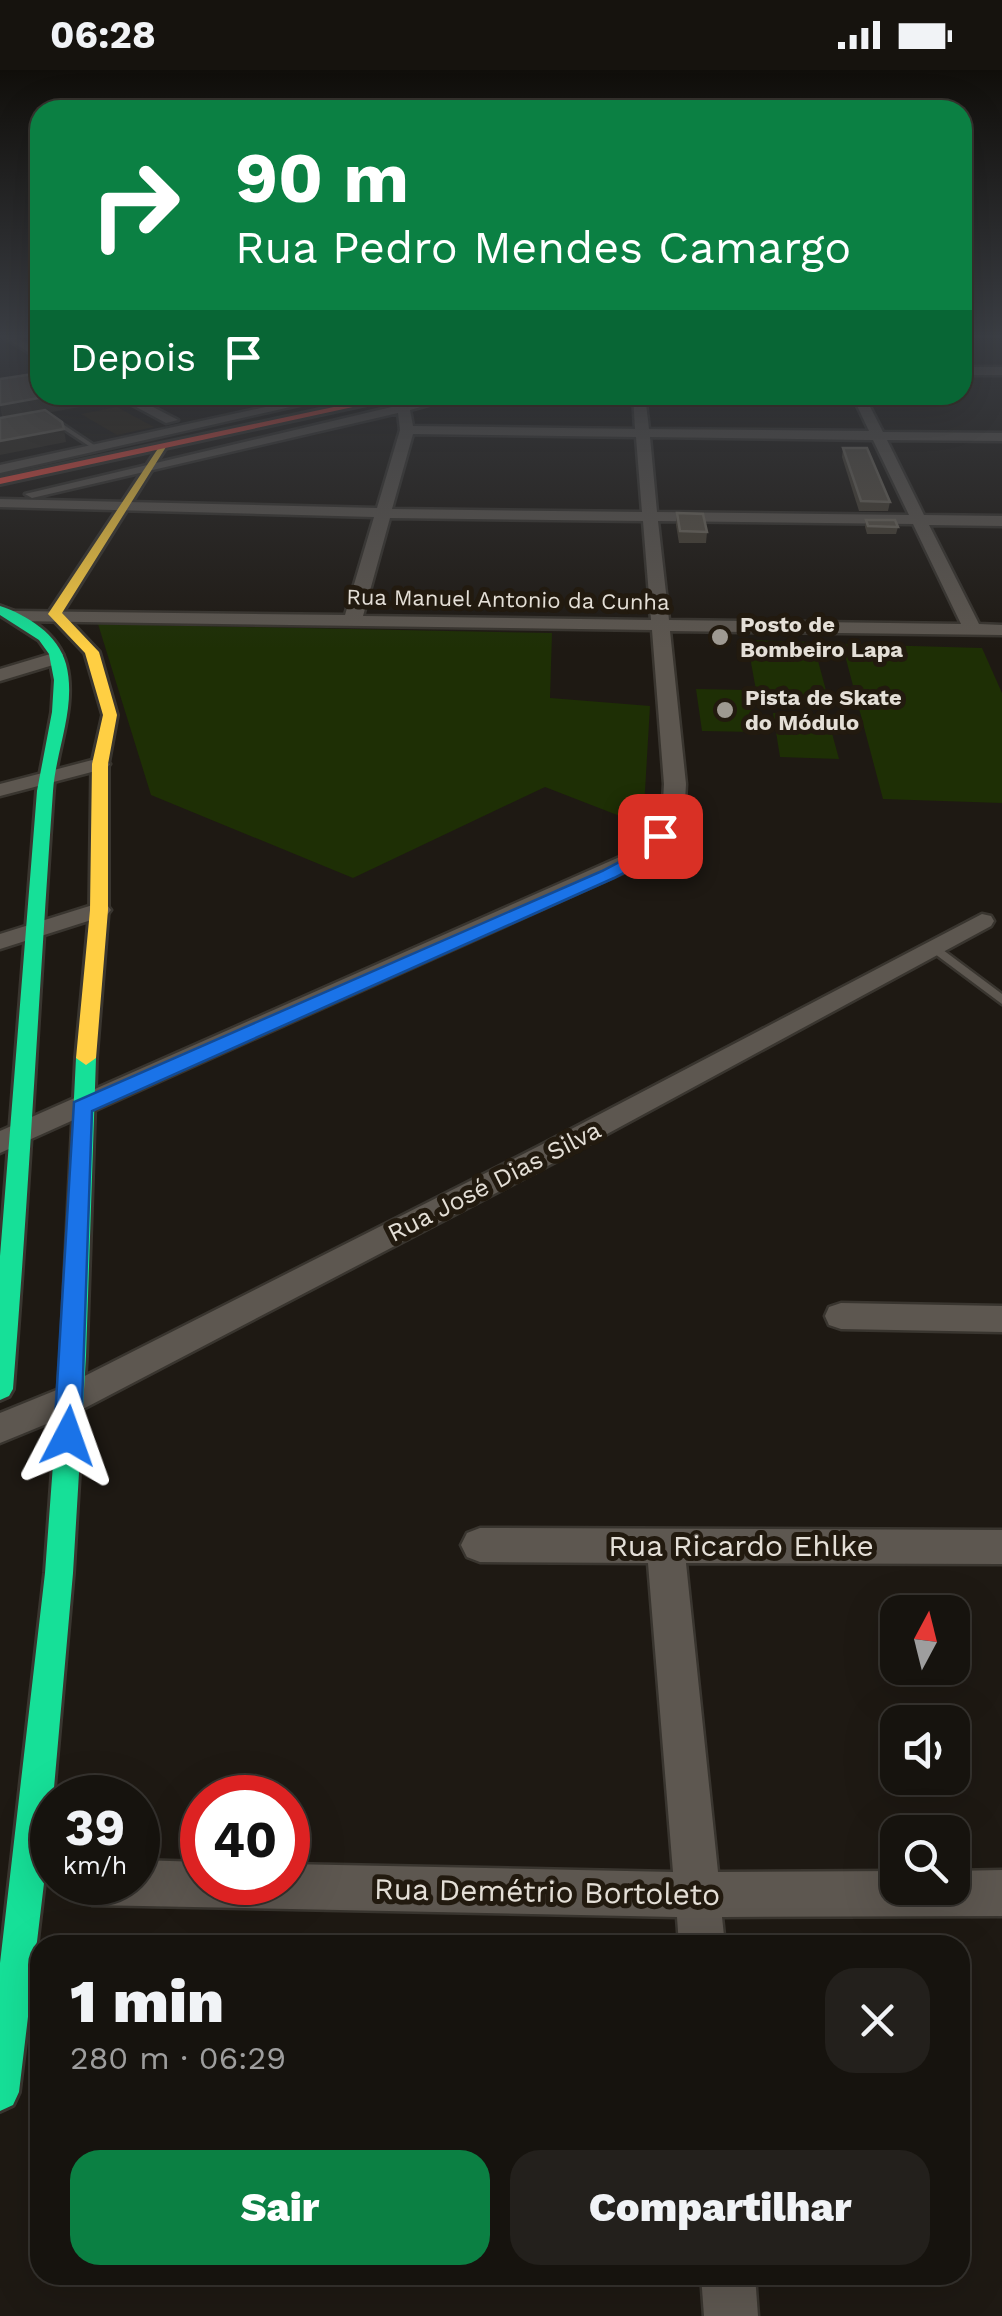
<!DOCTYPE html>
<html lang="pt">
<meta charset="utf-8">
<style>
body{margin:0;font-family:"Work Sans",sans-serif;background:#23201c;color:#f1f3f6;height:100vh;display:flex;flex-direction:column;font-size:38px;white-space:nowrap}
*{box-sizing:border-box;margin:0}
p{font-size:32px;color:#9e9e9e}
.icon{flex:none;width:55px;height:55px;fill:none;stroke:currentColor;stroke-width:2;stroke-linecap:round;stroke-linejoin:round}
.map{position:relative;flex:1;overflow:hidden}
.drawer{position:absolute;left:30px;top:1865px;width:940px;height:350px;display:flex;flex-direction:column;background:#16130e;border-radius:30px;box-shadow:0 10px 40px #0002,0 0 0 2px #35322e}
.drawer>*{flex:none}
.hud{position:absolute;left:30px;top:30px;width:942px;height:305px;border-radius:30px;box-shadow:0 10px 40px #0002,0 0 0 2px #35322e;background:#0b8043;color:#fff;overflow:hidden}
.needle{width:65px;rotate:7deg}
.fabs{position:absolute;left:880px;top:1525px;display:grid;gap:20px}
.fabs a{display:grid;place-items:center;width:90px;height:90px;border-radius:20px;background:#16130e;box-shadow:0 10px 40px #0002,0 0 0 2px #35322e;font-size:50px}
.speed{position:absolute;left:30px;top:1705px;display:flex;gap:20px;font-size:50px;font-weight:700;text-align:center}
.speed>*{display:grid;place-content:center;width:130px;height:130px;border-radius:50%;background:#16130e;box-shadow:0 10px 40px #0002,0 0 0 2px #35322e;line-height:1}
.speed small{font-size:25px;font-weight:400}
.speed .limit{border:15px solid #d22;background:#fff;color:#111}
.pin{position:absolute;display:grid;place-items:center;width:85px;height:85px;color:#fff;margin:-42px;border-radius:20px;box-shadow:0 5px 15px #0006}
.me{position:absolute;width:110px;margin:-55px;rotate:4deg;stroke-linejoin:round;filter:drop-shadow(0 0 8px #0008)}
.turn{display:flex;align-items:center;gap:35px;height:210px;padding:0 40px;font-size:45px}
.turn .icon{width:130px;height:130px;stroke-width:2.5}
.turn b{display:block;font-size:70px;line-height:85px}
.then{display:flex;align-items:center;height:95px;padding:0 40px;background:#0003;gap:20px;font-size:38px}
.round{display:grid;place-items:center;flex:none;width:105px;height:105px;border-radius:30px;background:#23201c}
.overview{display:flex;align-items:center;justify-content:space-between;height:170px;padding:0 40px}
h1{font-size:60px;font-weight:800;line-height:75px}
.action{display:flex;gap:20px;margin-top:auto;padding:20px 40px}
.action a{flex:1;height:115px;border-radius:30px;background:#0b8043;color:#fff;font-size:40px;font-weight:800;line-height:115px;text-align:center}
.action a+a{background:#23201c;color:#f1f3f6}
.status{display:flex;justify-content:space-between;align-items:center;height:70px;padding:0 50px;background:#16130e;direction:ltr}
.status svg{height:28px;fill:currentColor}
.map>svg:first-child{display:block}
.built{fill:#2b2111}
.green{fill:#1e2f05}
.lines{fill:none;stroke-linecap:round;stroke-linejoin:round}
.lane-casing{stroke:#39352f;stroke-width:5}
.street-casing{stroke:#39352f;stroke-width:5}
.fast-casing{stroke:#39352f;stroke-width:6}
.slow-casing{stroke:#39352f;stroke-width:6}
.jam-casing{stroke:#39352f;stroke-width:6}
.lane{fill:#5d5750;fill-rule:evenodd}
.street{fill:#5d5750;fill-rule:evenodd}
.fast{fill:#16e098;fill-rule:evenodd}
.slow{fill:#ffcf43;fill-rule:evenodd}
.jam{fill:#f24e42;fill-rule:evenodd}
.wall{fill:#484135}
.shaded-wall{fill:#302a20}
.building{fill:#595247;stroke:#6e685d;stroke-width:2.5}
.route{fill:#1a73e8;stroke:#114b97;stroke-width:2.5}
.poi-dot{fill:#9f9a92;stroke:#221a0f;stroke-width:4}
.labels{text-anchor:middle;stroke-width:10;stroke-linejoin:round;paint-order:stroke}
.far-street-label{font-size:22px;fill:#e4dfd7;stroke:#221a0f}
.far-poi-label{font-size:22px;font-weight:bold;fill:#e4dfd7;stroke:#221a0f;text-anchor:start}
.street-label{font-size:25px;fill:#e4dfd7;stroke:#221a0f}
.near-street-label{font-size:30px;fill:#e4dfd7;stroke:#221a0f}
</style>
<div class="status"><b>06:28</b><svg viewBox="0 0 49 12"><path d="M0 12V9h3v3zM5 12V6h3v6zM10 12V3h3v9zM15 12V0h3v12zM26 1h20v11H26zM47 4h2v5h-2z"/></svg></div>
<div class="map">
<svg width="1002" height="2246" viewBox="0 0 1002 2246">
<rect width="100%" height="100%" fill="#1e1913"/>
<path class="built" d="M117,337l22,12 15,8 -37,8 -36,-21z"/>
<g class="green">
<path d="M98,554l454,9 -2,65 100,8 -7,119 -98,-38 -192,91 -202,-83z"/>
<path d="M747,570l66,2 15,56 -71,-2z"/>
<path d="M842,574l140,4 20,45v110l-119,-4z"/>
<path d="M696,619l51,1 9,42 -54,-1z"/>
<path d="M773,643l54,2 12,44 -59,-2z"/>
</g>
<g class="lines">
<g class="lane-casing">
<g id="lane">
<path d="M50,346l2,1 48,32 -5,1 -47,-31z"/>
<path d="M935,874l67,50v10l-71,-53v-6z"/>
</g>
</g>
<g class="street-casing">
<g id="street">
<path d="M0,265h11l29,15v9z"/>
<rect x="962" y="297" width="40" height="8"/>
<path d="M114,325h16l48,25 -12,3z"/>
<path d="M320,325h23l-343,78v-8z"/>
<path d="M442,325h22l-54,15 3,16 222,3 -2,-34h12l4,34 220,2 -17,-36h12l19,37 119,1v8l-115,-1 37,75 78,1v10l-73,-1 50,99 23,1v10l-332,-4 16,153 -2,35 -28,39 -656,295v-22l640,-283 22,-29 2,-35 -12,-154 -638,-9 -9,-5 9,-5 331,4 29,-98 -374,-10v-8l377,9 23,-78 -2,-17 -366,85 -7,-4zM413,364l223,3 6,75 -250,-3zM650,367l223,3 36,75 -252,-3zM390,448l253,3 8,99 -288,-4zM658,451l255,3 48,100 -292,-4z"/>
<path d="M57,582l6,2v8l-63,19v-12z"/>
<path d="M100,688l10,6 -3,4 -107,28v-12z"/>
<path d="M99,833l8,2 4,5 -4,5 -107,34v-15z"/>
<path d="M982,844l9,2 3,5 -3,5 -432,234 -476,249 -83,34v-30l59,-24 480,-243z"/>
<path d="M841,1233l161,3v26l-161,-3 -12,-4 -4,-9 4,-9z"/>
<path d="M480,1458l522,2v34l-316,-1 32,309 180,-1v17h54v-17l50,-1v46l-280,1 3,28h-46l-2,-28 -585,-12 -16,-7 -6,-16h68v-22l64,2v20h86v-18l385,8 -25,-309 -168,-1 -13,-5 -6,-12 6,-12z"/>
<path d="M701,2205h54l3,41h-54z"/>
</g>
</g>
<g class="fast-casing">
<g id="fast">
<path d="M0,536c27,9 58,28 66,58 11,42 -10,85 -13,127 -14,199 -24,399 -40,598l-4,7 -9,4v-144l37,-465 15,-79 2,-32 -5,-26 -10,-14 -39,-25z"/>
<path d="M86,981l10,7 -10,298 -13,217 -23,260 -31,259 -6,13 -13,6v-148l45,-390 16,-217 15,-298z"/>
</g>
</g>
<g class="slow-casing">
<path id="slow" d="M161,374l5,3 -104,166 37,39 18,63 -9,49v146l-12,148 -10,7 -10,-7 14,-148 2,-146 11,-49 -18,-62 -37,-39z"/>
</g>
<g class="jam-casing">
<path id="jam" d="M390,325h18l-408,89v-6z"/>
</g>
<use href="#lane" class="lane"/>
<use href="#street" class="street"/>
<use href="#fast" class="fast"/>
<use href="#slow" class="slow"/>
<use href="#jam" class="jam"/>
</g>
<g class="wall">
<path d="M472,325h56l-36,9z"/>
<path d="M843,378l47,54 -2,9h-29l-17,-54z"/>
<path d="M677,443l30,19 -1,11h-27l-3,-18z"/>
<path d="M866,450l32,7 -2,7h-29l-2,-7z"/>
</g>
<g class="shaded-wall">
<path d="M55,325h51l1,7 -104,19 -3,-16z"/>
<path d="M492,325h36l-36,9z"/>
<path d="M64,359l2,13 -66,13v-14z"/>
</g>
<g class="building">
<path d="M40,303v22h15l-55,10v-26z"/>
<path d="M45,340l17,12 2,7 -64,12v-23z"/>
<path d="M843,378h24l23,54 -29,-1z"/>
<path d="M677,443l26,1 4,18 -27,-1z"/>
<path d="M866,450h29l3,7 -30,-1z"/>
</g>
<linearGradient id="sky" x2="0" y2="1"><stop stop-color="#100e0a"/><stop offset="0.46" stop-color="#3b3e44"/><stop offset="1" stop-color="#3b3e44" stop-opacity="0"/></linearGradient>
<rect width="1002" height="579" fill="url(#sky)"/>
<path class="route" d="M654,763l15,3 -15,21 -40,21 -522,233 -11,325 -4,8 -9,3 -10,-3 -4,-8 20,-334 528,-231 40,-21z"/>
<g class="poi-dot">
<circle cx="720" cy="567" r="10"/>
<circle cx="725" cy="640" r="10"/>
</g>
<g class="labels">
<g class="far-street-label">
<text transform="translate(508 529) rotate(1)" y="8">Rua Manuel Antonio da Cunha</text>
</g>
<g class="far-poi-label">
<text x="740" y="562">Posto de<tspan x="740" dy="25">Bombeiro Lapa</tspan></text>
<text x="745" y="635">Pista de Skate<tspan x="745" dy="25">do Módulo</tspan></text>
</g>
<g class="street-label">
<text transform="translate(494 1111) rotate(-27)" y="9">Rua José Dias Silva</text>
</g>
<g class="near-street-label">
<text x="741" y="1486">Rua Ricardo Ehlke</text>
<text transform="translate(547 1822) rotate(1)" y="10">Rua Demétrio Bortoleto</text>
</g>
</g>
</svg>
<div class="fabs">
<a><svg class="needle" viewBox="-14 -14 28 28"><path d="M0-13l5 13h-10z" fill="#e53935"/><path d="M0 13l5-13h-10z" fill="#9e9e9e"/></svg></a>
<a><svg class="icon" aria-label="sound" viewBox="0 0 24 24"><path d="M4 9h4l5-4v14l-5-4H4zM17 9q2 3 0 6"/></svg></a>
<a><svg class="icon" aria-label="search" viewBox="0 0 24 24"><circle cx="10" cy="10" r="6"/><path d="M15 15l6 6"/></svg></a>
</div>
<div class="speed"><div>39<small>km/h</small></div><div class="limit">40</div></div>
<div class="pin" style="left:660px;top:766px;background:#d93025"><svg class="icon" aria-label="arrive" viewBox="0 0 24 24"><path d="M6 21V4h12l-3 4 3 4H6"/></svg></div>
<svg class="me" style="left:68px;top:1366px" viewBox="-20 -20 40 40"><path d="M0-17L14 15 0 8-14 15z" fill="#1a73e8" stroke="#fff" stroke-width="4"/></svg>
<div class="hud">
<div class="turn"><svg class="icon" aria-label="right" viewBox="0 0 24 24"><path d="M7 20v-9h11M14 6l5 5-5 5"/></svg><div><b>90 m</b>Rua Pedro Mendes Camargo</div></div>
<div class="then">Depois<svg class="icon" aria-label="arrive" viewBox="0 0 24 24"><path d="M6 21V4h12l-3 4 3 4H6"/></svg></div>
</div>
<section class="drawer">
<div class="overview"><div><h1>1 min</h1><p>280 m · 06:29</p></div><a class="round"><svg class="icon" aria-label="close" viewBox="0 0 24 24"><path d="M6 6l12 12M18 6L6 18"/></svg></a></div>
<div class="action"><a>Sair</a><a>Compartilhar</a></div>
</section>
</div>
